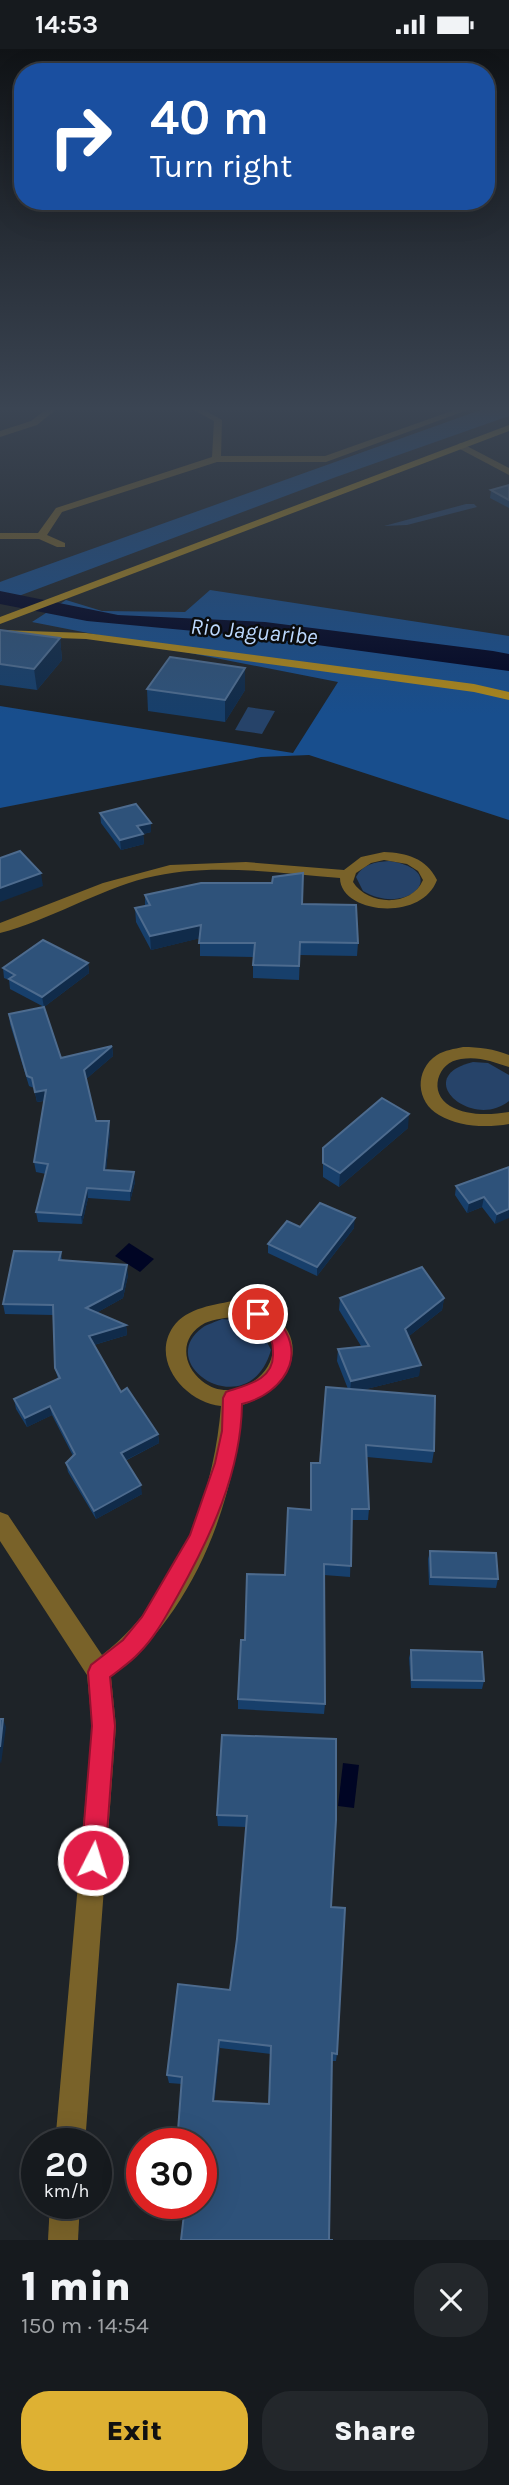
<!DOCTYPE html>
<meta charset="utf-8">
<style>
body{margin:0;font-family:Karla,sans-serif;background:#23272b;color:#f1f3f6;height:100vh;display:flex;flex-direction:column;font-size:26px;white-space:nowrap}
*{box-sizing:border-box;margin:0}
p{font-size:23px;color:#9ea1a4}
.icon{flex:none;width:38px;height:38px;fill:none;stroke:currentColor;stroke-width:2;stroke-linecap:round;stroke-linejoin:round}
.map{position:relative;height:2191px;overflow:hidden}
.panel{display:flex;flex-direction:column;background:#161a1e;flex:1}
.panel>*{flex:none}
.top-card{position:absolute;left:14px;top:14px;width:481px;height:147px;border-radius:28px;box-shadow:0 7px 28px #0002,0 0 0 2px #35383c;background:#1a4fa0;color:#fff;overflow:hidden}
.speed{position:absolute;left:21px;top:2079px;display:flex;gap:14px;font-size:35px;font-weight:700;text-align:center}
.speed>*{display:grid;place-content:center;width:91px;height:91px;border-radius:50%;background:#161a1e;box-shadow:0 7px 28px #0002,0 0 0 2px #35383c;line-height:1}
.speed small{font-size:18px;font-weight:400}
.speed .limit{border:10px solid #d22;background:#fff;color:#111}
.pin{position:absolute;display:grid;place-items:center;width:60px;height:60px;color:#fff;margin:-30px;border:4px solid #fff;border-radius:50%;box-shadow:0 2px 7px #0007}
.me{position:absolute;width:77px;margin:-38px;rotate:5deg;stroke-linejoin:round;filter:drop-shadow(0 0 5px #0008)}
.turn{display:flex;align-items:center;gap:24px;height:147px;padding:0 21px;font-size:32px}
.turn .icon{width:91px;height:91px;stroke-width:2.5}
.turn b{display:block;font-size:49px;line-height:60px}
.round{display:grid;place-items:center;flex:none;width:74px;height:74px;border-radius:28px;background:#23272b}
.headline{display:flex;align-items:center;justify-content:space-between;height:119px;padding:0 21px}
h1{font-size:42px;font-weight:800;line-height:52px}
.primary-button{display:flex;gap:14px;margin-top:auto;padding:14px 21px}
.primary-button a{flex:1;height:80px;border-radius:28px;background:#deb133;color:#111;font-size:28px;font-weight:800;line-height:80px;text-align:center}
.primary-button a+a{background:#23272b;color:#f1f3f6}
.status{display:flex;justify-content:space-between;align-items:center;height:49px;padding:0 35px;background:#161a1e;direction:ltr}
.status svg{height:19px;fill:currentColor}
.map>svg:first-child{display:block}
.green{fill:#264369}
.forest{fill:#184e8d}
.water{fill:#000524}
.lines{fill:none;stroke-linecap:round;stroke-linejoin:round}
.minor{fill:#796229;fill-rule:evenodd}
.secondary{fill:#aa861d;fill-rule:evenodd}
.wall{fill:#173f6b;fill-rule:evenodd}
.shaded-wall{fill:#102b4a}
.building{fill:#2e527a;stroke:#4d6b8e;stroke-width:2;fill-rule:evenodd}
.route{fill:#e11d48;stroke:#92132f;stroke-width:2}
.labels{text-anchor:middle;stroke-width:5;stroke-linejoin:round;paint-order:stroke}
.far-water-label{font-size:23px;font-style:italic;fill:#bcd8fd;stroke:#0a0c0e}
</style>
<div class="status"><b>14:53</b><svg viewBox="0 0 49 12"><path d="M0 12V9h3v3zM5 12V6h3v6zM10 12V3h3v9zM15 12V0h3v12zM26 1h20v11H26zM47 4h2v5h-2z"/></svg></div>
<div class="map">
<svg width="509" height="2191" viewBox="0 0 509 2191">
<rect width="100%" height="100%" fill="#1e2328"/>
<g class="green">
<path d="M466,455h8l3,3 -70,18 -23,1z"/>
<path d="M248,658l27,4 -13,23 -27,-4z"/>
<path d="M389,812c63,9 20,57 -26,30l-7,-14c7,-13 19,-15 33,-16z"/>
<path d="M473,1013l15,1 21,12v26c-37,30 -99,-24 -36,-39z"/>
<path d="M222,1270c28,2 37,5 49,31 -22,77 -119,15 -69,-22 5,-4 14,-6 20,-9z"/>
</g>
<g class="forest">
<path d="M486,359h23v8l-173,61 -336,126v-21l8,-3z"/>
<path d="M210,541l299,46v184l-200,-65 -48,2 -261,51v-102l293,47 45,-71 -306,-60 34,-22 36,11 83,1z"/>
</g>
<g class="water">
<path d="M0,542l118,24 147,7 228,29 16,3v17l-251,-34 -171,-16 -87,-17z"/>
<path d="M129,1194l25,16 -14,13 -25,-16z"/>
<path d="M343,1714l16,2 -5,43 -16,-2z"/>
</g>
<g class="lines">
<g class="minor">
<path d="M48,359h10l-21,17 -37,12v-6l31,-10z"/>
<path d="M190,359h11l21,12 -1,36h104l135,-48h13l-147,54h-109l-155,50 -15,23 18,8v4h-8l-18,-8h-39v-6h38l18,-25 156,-51 2,-36z"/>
<path d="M461,394l48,25v7l-51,-27v-4z"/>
<path d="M384,803c23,1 42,6 53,28 -16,43 -97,33 -97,-2 -64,-5 -131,-16 -194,0 -50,13 -96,42 -146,55v-10l103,-40 67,-18 76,-3 98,8 17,-13zM384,811l23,4 11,7 5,9c-11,27 -55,26 -70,2l3,-9 15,-10z"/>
<path d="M463,998c16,0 31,2 46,8v12c-16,-5 -30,-11 -48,-8 -24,3 -33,34 -11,47 17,10 40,9 59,6v12c-23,4 -50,3 -70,-9 -23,-13 -25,-45 -2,-60 8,-5 17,-6 26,-8z"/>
<path d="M237,1251c13,3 26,5 36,14 42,34 10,79 -31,91 -7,100 -50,210 -131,272l5,49 -31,418h-30l37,-418 -5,-51 -87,-134v-29l8,3 94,140c74,-57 112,-159 119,-249 -35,-3 -71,-45 -48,-79 14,-20 42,-22 64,-27zM237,1267c79,20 9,101 -35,65 -21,-17 -22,-45 3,-58 9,-4 22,-5 32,-7z"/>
<path d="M50,2154h30l-2,37h-30z"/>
</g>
<g class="secondary">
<path d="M509,376v6l-509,193v-7z"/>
<path d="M0,581l86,3 388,51 35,8v8l-35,-8 -388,-53 -86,-3z"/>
</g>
</g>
<g class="wall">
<path d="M509,436v23l-19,-10 1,-8z"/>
<path d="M0,581l60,8 2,22 -25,30 -37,-5z"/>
<path d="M245,619v22l-20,32 -77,-11 -1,-22z"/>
<path d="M100,764l51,10v9l-8,2 1,10 -23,6 -20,-27z"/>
<path d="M145,846l157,9 56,39 -1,13 -57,-1 -1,25 -46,-2v-21l-53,-1v-18l-49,12 -15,-28 -1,-14 10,-2z"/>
<path d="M88,914l1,10 -45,34 -34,-18 -1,-9 -5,-2 -1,-10z"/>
<path d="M9,965l52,44 51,-12 1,10 -27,23 10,42 14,10 -4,39 29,12 -5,19 -42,-3 -6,26 -44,-2 -2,-10 10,-38 -10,-2 -2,-10 10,-61 -7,1 -3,-14 -5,-2 -19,-62z"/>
<path d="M408,1079l-69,59 -16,-10v-29z"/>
<path d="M509,1118l-14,57 -13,-17 -15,6 -12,-18 1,-9z"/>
<path d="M300,1178l54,1 -37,48 -49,-23v-9z"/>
<path d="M61,1203l1,9 66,14 -5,23 -27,15 30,12 1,10 -33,10 27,47 37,42 1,9 -34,18 17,33 -46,25 -28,-47 -2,-9 7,-7 -21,-41 -25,12 -11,-18 -2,-10 44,-20 -3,-11 -2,-53 -48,-1 -2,-10z"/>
<path d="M340,1249h104l-2,12 -33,26 10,40 -57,14 72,61 -2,12 -65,-6 2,52 -1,11h-16l-2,57 -26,-2 1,129 -1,10 -86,-5v-10l7,-59 40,-65 25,-65 1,-47h9l28,-74 -11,-28 1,-12 23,-3 -22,-36z"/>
<path d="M430,1502l68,28 -2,9 -67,-3 -1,-26z"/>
<path d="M411,1601l73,31 -2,8 -71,-1 -2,-30z"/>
<path d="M222,1686l109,172 6,147 -1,7h-5l-148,158h-10l-1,-5 10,-130 -13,-1 -2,-8 63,-85 7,-51 9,-112 -28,-1 -1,-11zM220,1999l51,6 -2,50 -55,-3z"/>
</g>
<g class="shaded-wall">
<path d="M60,589l2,22 -25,30 -3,-21z"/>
<path d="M245,619v22l-20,32v-22z"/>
<path d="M151,774v9l-8,2 1,10 -23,6 -1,-10 17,-14z"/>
<path d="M41,824l2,13 -43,16v-14z"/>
<path d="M201,876v13l-50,12 -1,-14z"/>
<path d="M88,914l1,10 -45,34 -2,-10z"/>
<path d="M112,997l1,10 -28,24 -1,-10z"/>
<path d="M46,1041l1,10 -10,2 -2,-10z"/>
<path d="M409,1065l-1,14 -69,59 1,-14z"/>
<path d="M109,1072l1,10 -5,49 -1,-10z"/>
<path d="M134,1123l1,10 -5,19v-10z"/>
<path d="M87,1139l1,10 -6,26 -1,-9z"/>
<path d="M484,1148l-2,10 -15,6 2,-10z"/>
<path d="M509,1160v9l-14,6 2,-10z"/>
<path d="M355,1169l-1,10 -37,48v-9z"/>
<path d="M127,1216l1,10 -5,23 -36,20 -1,-10z"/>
<path d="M444,1249l-2,12 -38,30 1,-11z"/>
<path d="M126,1276l1,10 -37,11 -1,-10z"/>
<path d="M421,1316l-2,11 -69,17 1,-12z"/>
<path d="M50,1357l2,9 -25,12 -2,-9z"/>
<path d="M158,1385l1,9 -37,19 -1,-9z"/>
<path d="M141,1436l1,9 -46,25 -2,-8z"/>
<path d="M3,1670l3,8 -5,37 -1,-4v-13z"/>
<path d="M219,1991l1,8 -6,60 -1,-7z"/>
</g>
<g class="building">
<path d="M509,436v15l-18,-10z"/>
<path d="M0,581l60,8 -26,31 -34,-5z"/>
<path d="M170,608l75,11 -20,32 -78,-11z"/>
<path d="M136,755l15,19 -14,3 6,8 -23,6 -20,-27z"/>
<path d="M20,802l21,22 -41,15v-30z"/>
<path d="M303,824l-1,31 54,1 2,38 -58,-1 -1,24 -46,-1 2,-22h-56l2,-18 -51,11 -15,-28 15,-3 -5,-10 56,-12h71l1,-6z"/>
<path d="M43,891l45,23 -46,34 -33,-18 6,-4 -12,-7z"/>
<path d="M44,958l17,51 51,-12 -28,24 12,51h13l-5,49 30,2 -4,19 -43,-3 -6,27 -45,-3 12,-48 -14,-2 12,-72 -11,2 -3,-14 -5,-2 -18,-62z"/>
<path d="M382,1049l27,16 -69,59 -17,-10v-15z"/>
<path d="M509,1118v42l-12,5 -13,-17 -15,6 -13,-17z"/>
<path d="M320,1154l35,15 -38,49 -49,-23 19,-23 13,6z"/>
<path d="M14,1202l47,1 -2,8 68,5 -5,24 -36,19 40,17 -37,11 32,56 6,-4 31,46 -37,19 20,32 -47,26 -28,-48 9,-9 -25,-48 -25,12 -11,-19 46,-21 -5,-10 -2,-63 -50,-1z"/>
<path d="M422,1218l22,31 -39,31 16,36 -70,16 -13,-32 31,-3 -29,-48z"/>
<path d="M326,1338l109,9 -1,55 -68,-6 3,64h-17l-1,57 -27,-2 1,140 -87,-5 3,-59h4l2,-66 38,1 3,-67 23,2v-47h9z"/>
<path d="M430,1502l66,2 2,26 -67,-2z"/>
<path d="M411,1601l71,2 2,29 -72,-1z"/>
<path d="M0,1670h3l-3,28z"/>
<path d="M222,1686l114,4v81l-5,87 14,1 -8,146 -5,-1 -3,187h4h-152l3,-26h-12v-11h29v-59h-24l5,-67 -15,-2 11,-91 52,6 7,-51 10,-123 -30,-1zM219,1991l52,6 -2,58 -56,-3z"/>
</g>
<linearGradient id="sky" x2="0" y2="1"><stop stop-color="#101316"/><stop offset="0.54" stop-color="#3b4553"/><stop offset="1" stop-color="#3b4553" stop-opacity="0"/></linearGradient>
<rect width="509" height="666" fill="url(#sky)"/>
<path class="route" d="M258,1258c13,4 22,14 28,25 18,35 -12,64 -44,72 -1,68 -31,132 -64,191 -12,21 -22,41 -39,58 -8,9 -19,16 -29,24l5,49 -10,134 -4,8 -8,4 -9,-4 -3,-8 11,-134 -4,-54 3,-7 32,-25 19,-23 48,-82 25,-72 7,-32 1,-33 3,-6c19,-7 47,-11 47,-37 0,-8 0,-14 -5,-21 -5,-8 -14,-11 -19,-20l3,-5z"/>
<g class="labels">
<g class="far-water-label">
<text transform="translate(254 582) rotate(5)" y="8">Rio Jaguaribe</text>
</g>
</g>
</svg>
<div class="speed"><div>20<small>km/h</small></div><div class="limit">30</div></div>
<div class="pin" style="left:258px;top:1265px;background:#d93025"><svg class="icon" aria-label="arrive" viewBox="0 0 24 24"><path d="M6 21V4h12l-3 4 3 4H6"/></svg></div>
<svg class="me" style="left:93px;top:1811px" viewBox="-20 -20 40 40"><circle r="17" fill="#e11d48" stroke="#fff" stroke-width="3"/><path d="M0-11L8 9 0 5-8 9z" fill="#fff"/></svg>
<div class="top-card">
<div class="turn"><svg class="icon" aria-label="right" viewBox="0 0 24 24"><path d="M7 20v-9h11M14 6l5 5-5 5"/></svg><div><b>40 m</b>Turn right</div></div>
</div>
</div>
<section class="panel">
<div class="headline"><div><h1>1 min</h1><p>150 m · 14:54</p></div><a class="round"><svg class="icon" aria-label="close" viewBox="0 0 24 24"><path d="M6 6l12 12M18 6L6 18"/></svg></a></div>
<div class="primary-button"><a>Exit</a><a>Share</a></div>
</section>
